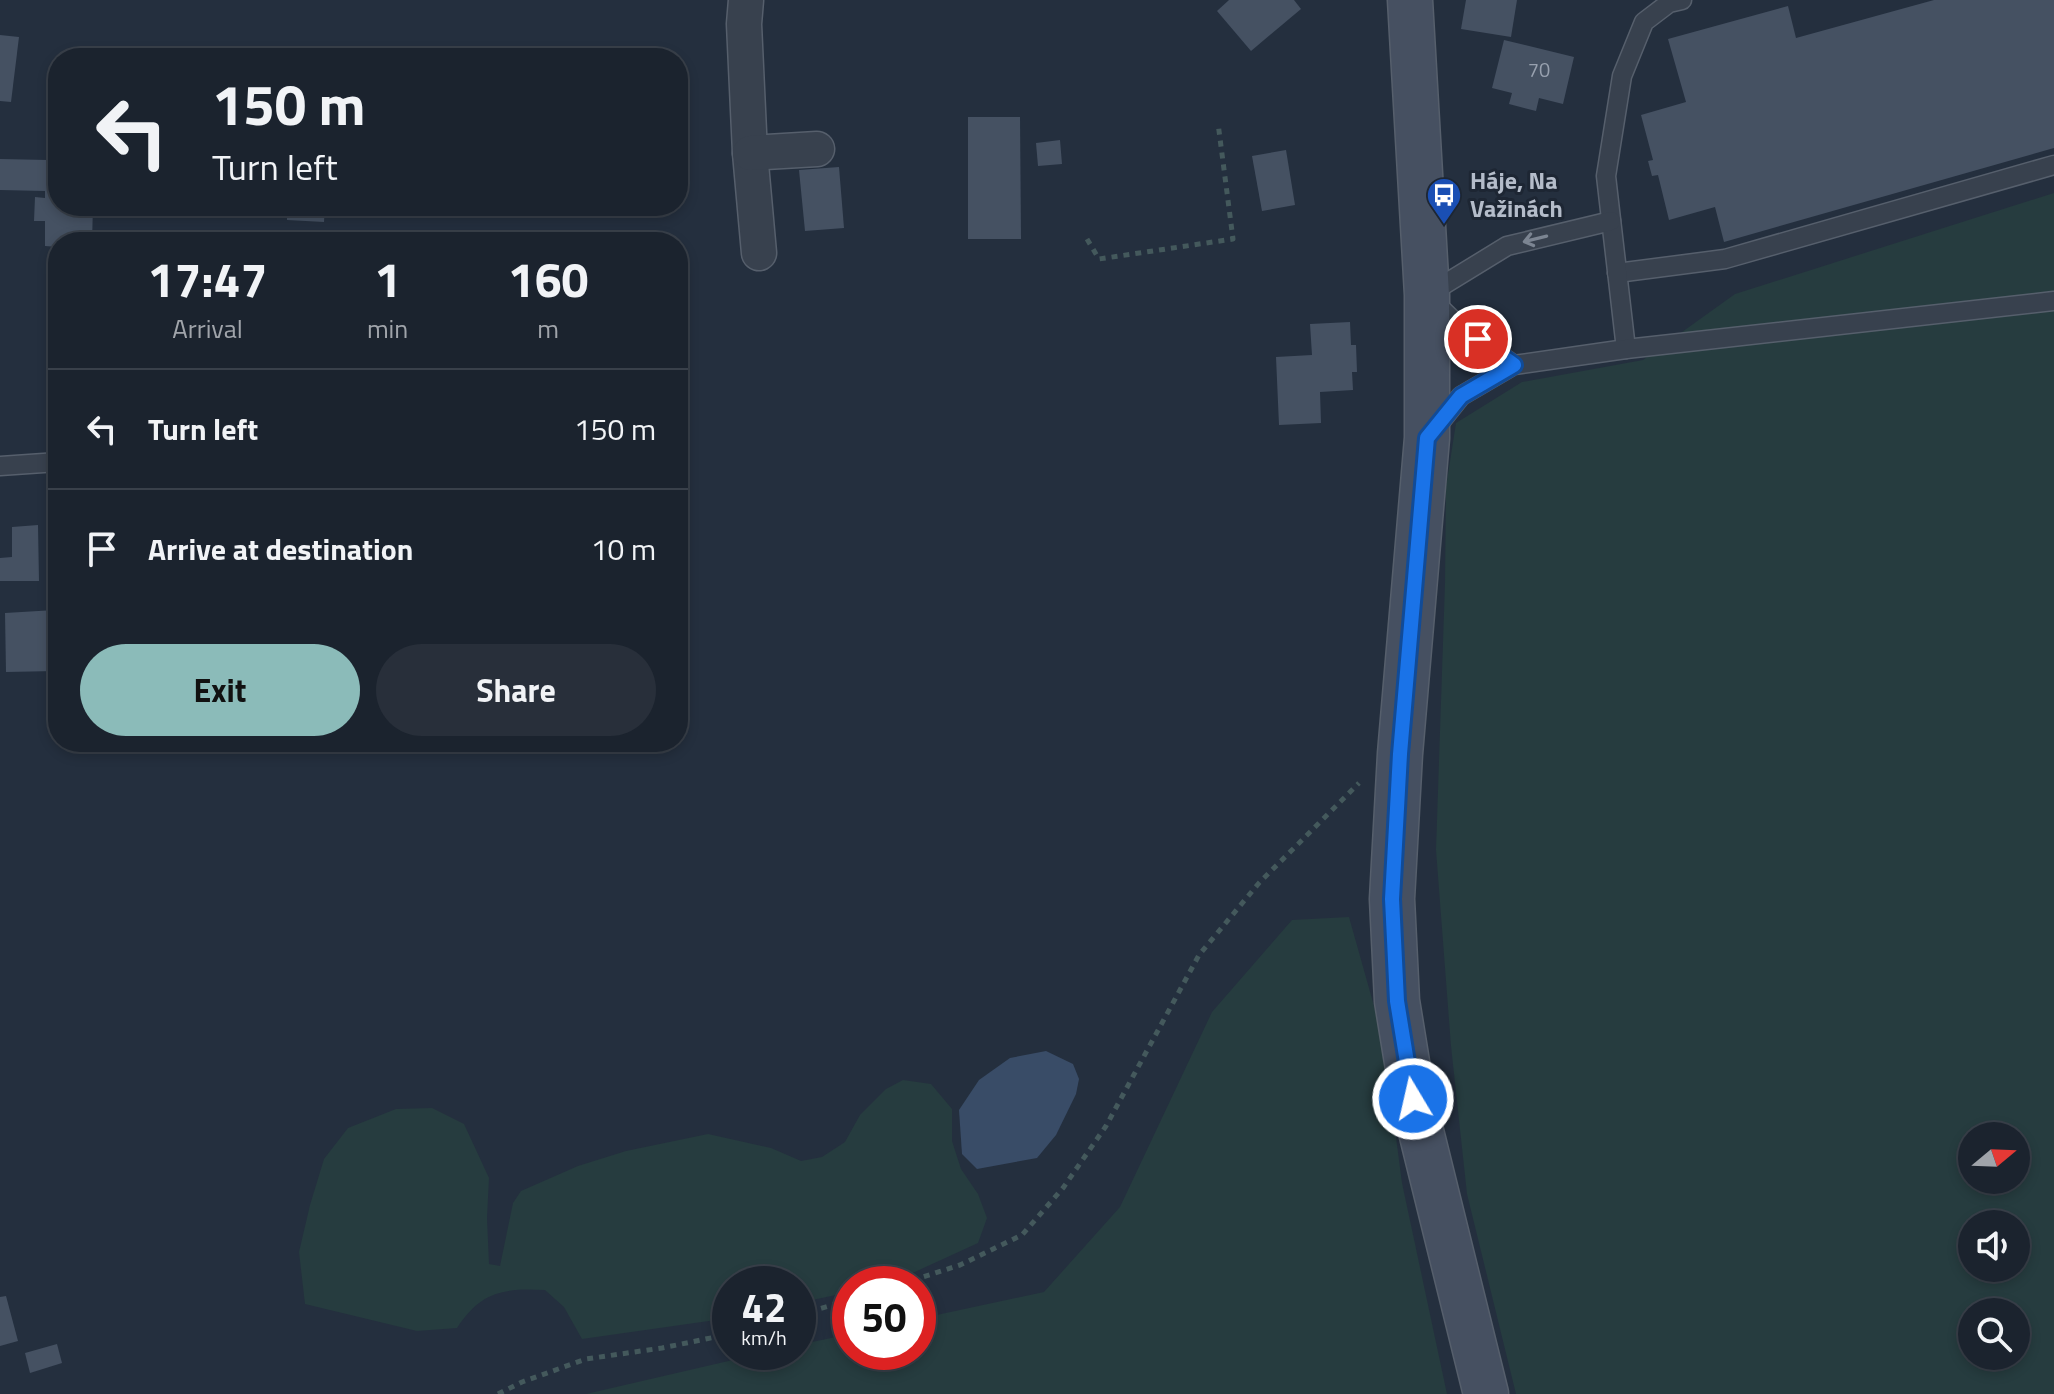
<!DOCTYPE html>
<meta charset="utf-8">
<style>
body{margin:0;font-family:"Titillium Web",sans-serif;background:#282f3a;color:#f1f3f6;height:100vh;display:flex;flex-direction:column;font-size:30px;white-space:nowrap}
*{box-sizing:border-box;margin:0}
p{font-size:26px;color:#a0a4aa}
.icon{flex:none;width:44px;height:44px;fill:none;stroke:currentColor;stroke-width:2;stroke-linecap:round;stroke-linejoin:round}
.map{position:relative;flex:1;overflow:hidden}
.sheet{position:absolute;left:48px;top:232px;width:640px;height:520px;display:flex;flex-direction:column;background:#1b232e;border-radius:32px;box-shadow:0 4px 12px #0003,0 0 0 2px #39404a}
.sheet>*{flex:none}
.banner{position:absolute;left:48px;top:48px;width:640px;height:168px;border-radius:32px;box-shadow:0 4px 12px #0003,0 0 0 2px #39404a;background:#1b232e;color:#f1f3f6;overflow:hidden}
.needle{width:52px;rotate:71deg}
.fabs{position:absolute;left:1958px;top:1122px;display:grid;gap:16px}
.fabs a{display:grid;place-items:center;width:72px;height:72px;border-radius:50%;background:#1b232e;box-shadow:0 4px 12px #0003,0 0 0 2px #39404a;font-size:40px}
.speed{position:absolute;left:712px;top:1266px;display:flex;gap:16px;font-size:40px;font-weight:700;text-align:center}
.speed>*{display:grid;place-content:center;width:104px;height:104px;border-radius:50%;background:#1b232e;box-shadow:0 4px 12px #0003,0 0 0 2px #39404a;line-height:1}
.speed small{font-size:20px;font-weight:400}
.speed .limit{border:12px solid #d22;background:#fff;color:#111}
.pin{position:absolute;display:grid;place-items:center;width:68px;height:68px;color:#fff;margin:-34px;border:4px solid #fff;border-radius:50%;box-shadow:0 2px 8px #0007}
.me{position:absolute;width:88px;margin:-44px;rotate:351deg;stroke-linejoin:round;filter:drop-shadow(0 0 6px #0008)}
.turn{display:flex;align-items:center;gap:28px;height:168px;padding:0 32px;font-size:36px}
.turn .icon{width:104px;height:104px;stroke-width:2.5}
.turn b{display:block;font-size:56px;line-height:68px}
.eta{display:flex;justify-content:space-evenly;align-items:center;height:136px;text-align:center}
.eta b{font-size:48px;font-weight:700;line-height:56px}
.button{display:flex;gap:16px;margin-top:auto;padding:16px 32px}
.button a{flex:1;height:92px;border-radius:48px;background:#8bbbb9;color:#111;font-size:32px;font-weight:700;line-height:92px;text-align:center}
.button a+a{background:#282f3a;color:#f1f3f6}
ul{padding:0;list-style:none}
li{display:flex;align-items:center;gap:24px;height:120px;padding:0 32px;border-top:2px solid #39404a}
li div{flex:1}
li b{display:block;font-size:30px}
li em{font-style:normal}
.map>svg:first-child{display:block}
.green{fill:#263c3f;fill-rule:evenodd}
.water{fill:#394c67}
.building{fill:#455162}
.lines{fill:none;stroke-linecap:round;stroke-linejoin:round}
.lane-casing{stroke:#565f6c;stroke-width:21}
.street-casing{stroke:#565f6c;stroke-width:37}
.secondary-casing{stroke:#565f6c;stroke-width:47}
.path{stroke:#44595c;stroke-width:5;stroke-dasharray:6 6;stroke-linecap:butt}
.lane{stroke:#38414e;stroke-width:18}
.street{stroke:#38414e;stroke-width:34}
.secondary{stroke:#465061;stroke-width:44}
.oneway{stroke:#7c8592}
.route-casing{stroke:#114b97;stroke-width:20}
.route{stroke:#1a73e8;stroke-width:14}
.labels{text-anchor:middle;stroke-width:6;stroke-linejoin:round;paint-order:stroke}
.number-label{font-size:20px;fill:#98a1af}
.poi-label{font-size:24px;font-weight:bold;fill:#b4bcc9;stroke:#1d2633;text-anchor:start}
</style>
<div class="map">
<svg width="2054" height="1394" viewBox="0 0 2054 1394">
<rect width="100%" height="100%" fill="#242f3e"/>
<g class="green">
<path d="M2054,193v1201h-538l-49,-200 -16,-148 -15,-196 9,-267 1,-96 10,-64 66,-41 121,-22 92,-66zM1972,1136h44v44h-44zM1972,1224h44v44h-44zM1972,1312h44v44h-44z"/>
<path d="M1349,917l34,121 19,145 45,211h-861l181,-42h31v-7l52,-11v18h68v-33l126,-27 76,-85 92,-195 80,-92z"/>
<path d="M903,1080l28,4 21,25v32l9,28 17,25 9,24 -9,25 -85,39 -43,2v8l-52,11v-19h-68v34l-148,21 -18,-32 -19,-17c-41,-2 -64,1 -88,38l-40,3 -112,-27 -6,-52 11,-47 14,-46 24,-31 48,-19 36,-1 32,16 25,54 -2,40 2,46 11,2 13,-63 8,-12 57,-25 48,-15 82,-17 63,14 30,13 21,-4 23,-15 15,-27 26,-26z"/>
</g>
<path class="water" d="M1046,1051l27,13 6,15 -3,15 -20,41 -19,23 -60,11 -15,-15 -3,-44 20,-30 31,-22z"/>
<g class="building">
<path d="M1229,0h65l7,9 -50,42 -34,-40z"/>
<path d="M1466,0h51l-6,37 -50,-8z"/>
<path d="M1934,0h120v148l-330,94 -9,-35 -46,13 -11,-45 -6,1 -4,-15 5,-1 -12,-45 45,-13 -18,-63 120,-33 8,32z"/>
<path d="M0,35l19,2 -8,65 -11,-1z"/>
<path d="M1504,40l70,17 -11,47 -24,-6 -3,13 -27,-7 3,-11 -20,-5z"/>
<path d="M968,117h52l1,122h-53z"/>
<path d="M1060,140l2,24 -24,2 -2,-23z"/>
<path d="M1286,150l9,55 -33,6 -10,-55z"/>
<path d="M0,159l48,1v2l10,1v43h35l-1,36h-34v5l-13,-1v-25h-11l1,-24 10,1v-7l-45,-1z"/>
<path d="M839,167l5,61 -39,3 -6,-61z"/>
<path d="M287,206h38l-1,16 -37,-2z"/>
<path d="M1350,322l1,23h5l1,27h-5l1,18 -33,2 1,31 -42,2 -3,-68 36,-2 -2,-31z"/>
<path d="M38,525l1,56h-39v-23l12,-1v-30z"/>
<path d="M55,610l1,61 -50,1 -1,-59z"/>
<path d="M6,1296l12,45 -18,5v-49z"/>
<path d="M57,1344l5,19 -32,10 -5,-20z"/>
</g>
<g class="lines">
<g class="lane-casing">
<g id="lane">
<path d="M1617,273l108,-14 329,-94"/>
<path d="M1626,349l-20,-173 16,-100 22,-54 25,-19 13,-3"/>
<path d="M1514,365l-55,-39 -32,-31 80,-49 104,-25"/>
<path d="M1434,430l27,-34 53,-31 112,-16 428,-48"/>
<path d="M0,466l58,-4"/>
</g>
</g>
<g class="street-casing">
<g id="street">
<path d="M746,0l-2,24 6,129 9,100"/>
<path d="M750,153l67,-4"/>
</g>
</g>
<g class="secondary-casing">
<path id="secondary" d="M1410,0l17,295v143l-27,316 -8,145 5,102 16,98 73,295"/>
</g>
<g class="path">
<path d="M1087,239l12,20 134,-20 -15,-116"/>
<path d="M901,1284l59,-19 62,-30 41,-47 43,-62 93,-171 60,-72 100,-100"/>
<path d="M798,1315l52,-15"/>
<path d="M498,1394l24,-12 64,-23 76,-11 68,-14"/>
</g>
<use href="#lane" class="lane"/>
<use href="#street" class="street"/>
<use href="#secondary" class="secondary"/>
</g>
<defs><path id="oneway-shaft" d="M-6 0H5M1.5-3L5.5 0L1.5 3" fill="none" stroke-width="1.6" stroke-linecap="round" stroke-linejoin="round" transform="scale(2)"/></defs>
<use class="oneway" href="#oneway-shaft" transform="translate(1535 239) rotate(166)"/>
<g class="lines">
<g class="route-casing">
<path id="route" d="M1413,1099l-16,-98 -5,-102 8,-145 27,-316 34,-42 53,-31 -36,-26"/>
</g>
<use href="#route" class="route"/>
</g>
<defs>
<g id="bus-pin" transform="scale(1.8)"><path d="M0 17L-7.5 6A9.5 9.5 0 1 1 7.5 6Z" fill="#1a4fb4" stroke="#1d2633"/><path d="M-5-6H5V4H4V6H2V4H-2V6H-4V4H-5ZM-3.5-4V0h7V-4ZM-3.5 1.2v1.5H-2V1.2ZM2 1.2v1.5H3.5V1.2Z" fill="#fff"/></g>
</defs>
<g fill-rule="evenodd">
<use href="#bus-pin" x="1444" y="195"/>
</g>
<g class="labels">
<g class="number-label">
<text x="1539" y="77">70</text>
</g>
<g class="poi-label">
<text x="1470" y="189">Háje, Na<tspan x="1470" dy="28">Važinách</tspan></text>
</g>
</g>
</svg>
<div class="fabs">
<a><svg class="needle" viewBox="-14 -14 28 28"><path d="M0-13l5 13h-10z" fill="#e53935"/><path d="M0 13l5-13h-10z" fill="#a0a4aa"/></svg></a>
<a><svg class="icon" aria-label="sound" viewBox="0 0 24 24"><path d="M4 9h4l5-4v14l-5-4H4zM17 9q2 3 0 6"/></svg></a>
<a><svg class="icon" aria-label="search" viewBox="0 0 24 24"><circle cx="10" cy="10" r="6"/><path d="M15 15l6 6"/></svg></a>
</div>
<div class="speed"><div>42<small>km/h</small></div><div class="limit">50</div></div>
<div class="pin" style="left:1478px;top:339px;background:#d93025"><svg class="icon" aria-label="arrive" viewBox="0 0 24 24"><path d="M6 21V4h12l-3 4 3 4H6"/></svg></div>
<svg class="me" style="left:1413px;top:1099px" viewBox="-20 -20 40 40"><circle r="17" fill="#1a73e8" stroke="#fff" stroke-width="3"/><path d="M0-11L8 9 0 5-8 9z" fill="#fff"/></svg>
<div class="banner">
<div class="turn"><svg class="icon" aria-label="left" viewBox="0 0 24 24"><path d="M17 20v-9H6M10 6l-5 5 5 5"/></svg><div><b>150 m</b>Turn left</div></div>
</div>
<section class="sheet">
<div class="eta">
<div><b>17:47</b><p>Arrival</p></div>
<div><b>1</b><p>min</p></div>
<div><b>160</b><p>m</p></div>
</div>
<ul>
<li><svg class="icon" aria-label="left" viewBox="0 0 24 24"><path d="M17 20v-9H6M10 6l-5 5 5 5"/></svg><div><b>Turn left</b></div><em>150 m</em></li>
<li><svg class="icon" aria-label="arrive" viewBox="0 0 24 24"><path d="M6 21V4h12l-3 4 3 4H6"/></svg><div><b>Arrive at destination</b></div><em>10 m</em></li>
</ul>
<div class="button"><a>Exit</a><a>Share</a></div>
</section>
</div>
